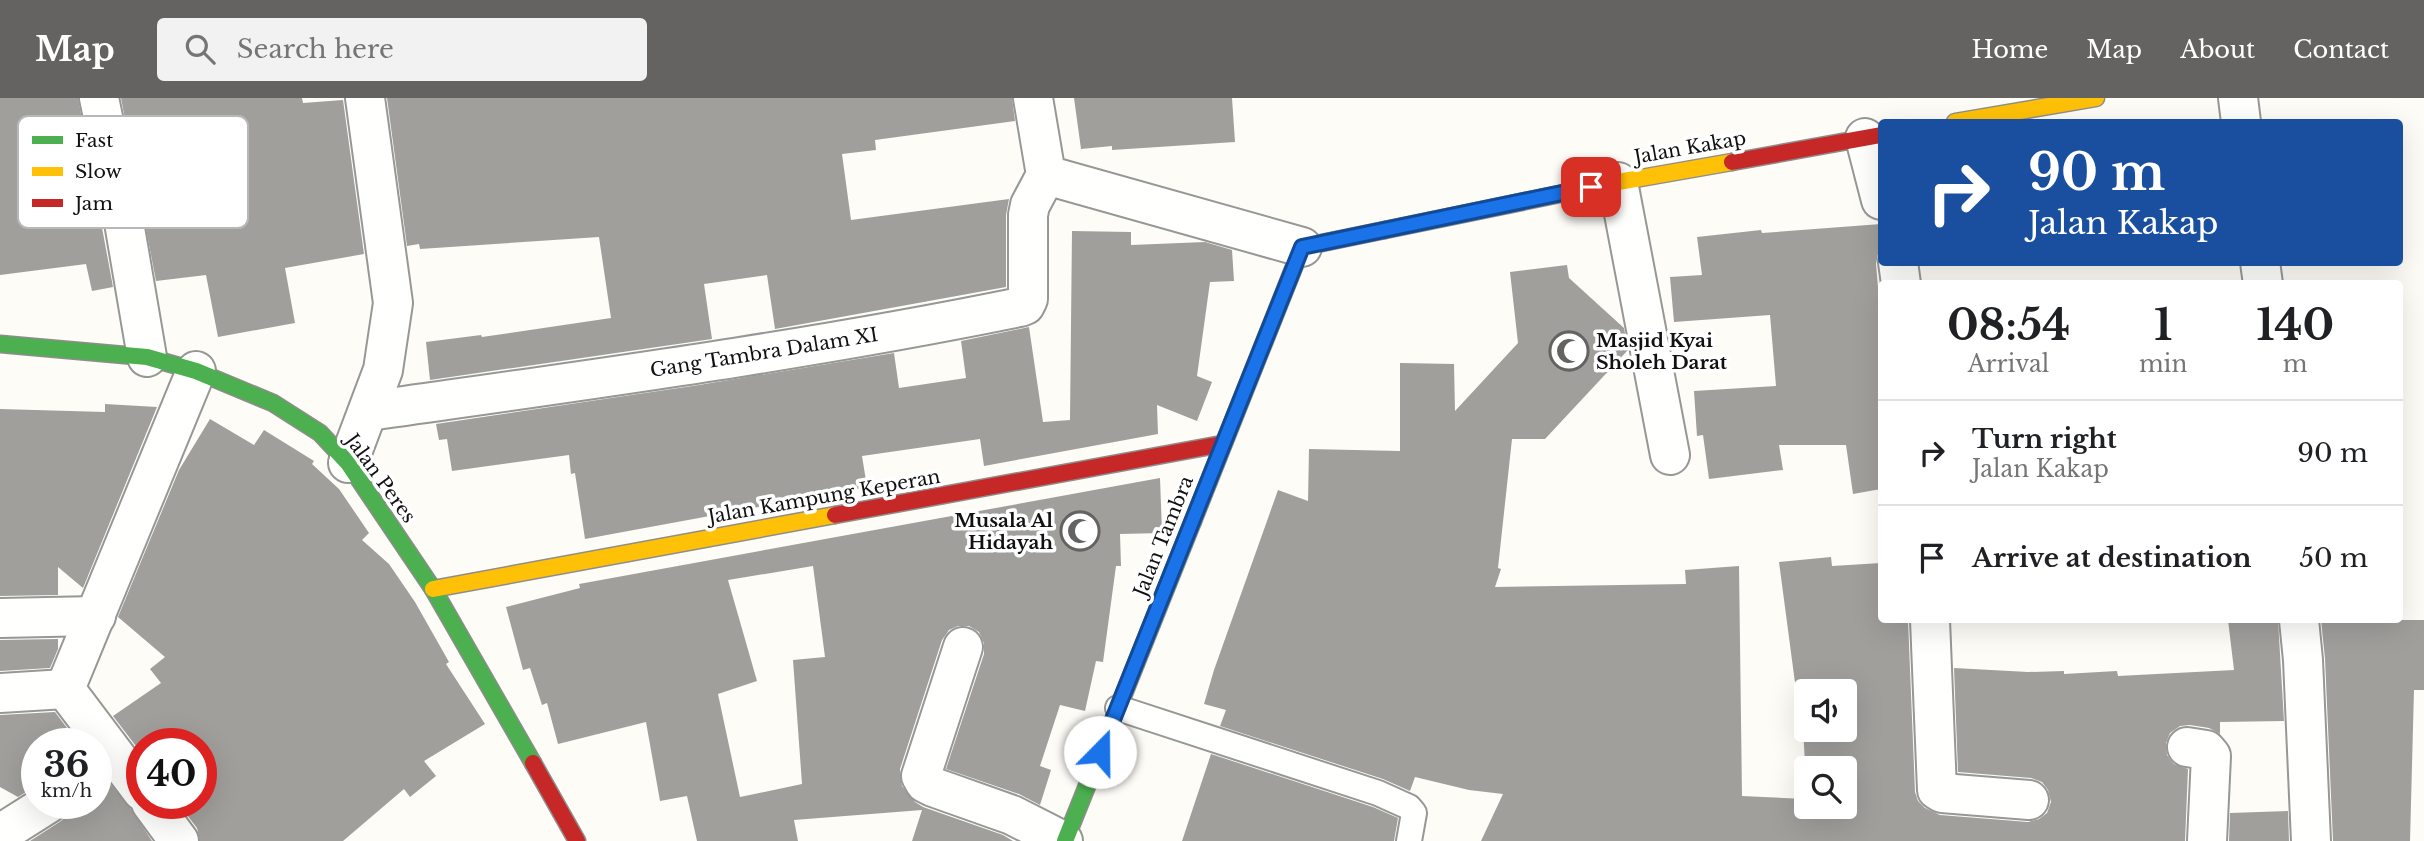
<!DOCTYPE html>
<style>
body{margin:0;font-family:"Libre Baskerville",serif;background:#f2f2f2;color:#202124;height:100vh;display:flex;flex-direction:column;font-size:26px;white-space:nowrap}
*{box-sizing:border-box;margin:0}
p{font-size:23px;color:#757577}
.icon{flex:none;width:38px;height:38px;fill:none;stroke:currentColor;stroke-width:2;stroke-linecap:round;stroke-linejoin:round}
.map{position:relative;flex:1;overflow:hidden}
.details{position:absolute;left:1878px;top:182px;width:525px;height:343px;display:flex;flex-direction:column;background:#fff;border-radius:7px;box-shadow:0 7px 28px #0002}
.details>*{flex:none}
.guide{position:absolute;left:1878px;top:21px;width:525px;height:147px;border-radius:7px;box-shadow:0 7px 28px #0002;background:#1a4fa0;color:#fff;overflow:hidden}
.tools{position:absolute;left:1794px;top:581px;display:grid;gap:14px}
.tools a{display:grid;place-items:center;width:63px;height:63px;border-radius:7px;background:#fff;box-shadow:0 7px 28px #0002;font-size:35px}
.speed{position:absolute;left:21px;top:630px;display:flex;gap:14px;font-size:35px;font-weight:700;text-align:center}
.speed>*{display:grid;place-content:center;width:91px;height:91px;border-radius:50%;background:#fff;box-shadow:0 7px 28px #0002;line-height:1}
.speed small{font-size:18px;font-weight:400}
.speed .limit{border:10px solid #d22;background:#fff;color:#111}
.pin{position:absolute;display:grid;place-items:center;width:60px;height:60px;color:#fff;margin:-30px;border-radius:14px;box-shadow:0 4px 10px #0006}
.me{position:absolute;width:77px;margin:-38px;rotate:22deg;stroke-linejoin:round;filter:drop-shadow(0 0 5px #0008)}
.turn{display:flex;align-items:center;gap:24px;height:147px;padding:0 35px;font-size:32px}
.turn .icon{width:91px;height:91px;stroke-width:2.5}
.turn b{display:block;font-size:49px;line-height:60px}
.eta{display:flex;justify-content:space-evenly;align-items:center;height:119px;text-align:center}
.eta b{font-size:42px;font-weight:700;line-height:49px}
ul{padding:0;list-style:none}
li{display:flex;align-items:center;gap:21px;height:105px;padding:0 35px;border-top:2px solid #e0e0e0}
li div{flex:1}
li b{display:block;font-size:26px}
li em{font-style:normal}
header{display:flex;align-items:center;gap:42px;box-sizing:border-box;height:98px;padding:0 35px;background:#646362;color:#fff}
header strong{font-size:33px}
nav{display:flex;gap:38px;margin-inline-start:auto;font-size:24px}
.search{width:490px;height:63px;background:#f2f2f2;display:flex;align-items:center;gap:18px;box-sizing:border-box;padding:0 24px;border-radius:7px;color:#757577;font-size:26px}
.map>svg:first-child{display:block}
.building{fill:#a19f9c;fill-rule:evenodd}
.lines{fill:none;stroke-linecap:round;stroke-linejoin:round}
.lane-casing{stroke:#979795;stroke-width:28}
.street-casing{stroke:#979795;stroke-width:42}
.fast-casing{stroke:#8e8d8b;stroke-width:19}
.slow-casing{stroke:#8e8d8b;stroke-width:19}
.jam-casing{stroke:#8e8d8b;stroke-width:19}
.lane{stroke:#fffffe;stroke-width:24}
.street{stroke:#fffffe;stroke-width:38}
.fast{stroke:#4caf50;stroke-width:16}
.slow{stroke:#ffc107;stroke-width:16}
.jam{stroke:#c62828;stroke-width:16}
.route-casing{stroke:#114b97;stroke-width:18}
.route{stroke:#1a73e8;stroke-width:12}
.labels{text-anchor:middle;stroke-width:7;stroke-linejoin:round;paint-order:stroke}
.street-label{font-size:19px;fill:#111;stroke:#fff}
.poi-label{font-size:19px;font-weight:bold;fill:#111;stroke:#fff;text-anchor:start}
.key{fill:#fff;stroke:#b8b8b8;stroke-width:2}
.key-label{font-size:19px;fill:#111}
</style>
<header>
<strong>Map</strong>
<div class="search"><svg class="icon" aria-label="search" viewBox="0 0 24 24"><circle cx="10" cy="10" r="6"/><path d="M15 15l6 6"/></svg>Search here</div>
<nav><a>Home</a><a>Map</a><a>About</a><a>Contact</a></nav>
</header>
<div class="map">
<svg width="2424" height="743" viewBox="0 0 2424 743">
<rect width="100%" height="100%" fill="#fdfcf7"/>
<g class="building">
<path d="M0,0h78l35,189 -21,4 -6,-27 -86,11z"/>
<path d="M121,0h181l1,5 40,-3 21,154 -79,14 10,55 -77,14 -12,-62 -50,6z"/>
<path d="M387,0h625l3,23 -140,19 1,10 -34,4 9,66 158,-21 -3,16v72l-231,42 -8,-54 -63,9 8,55 -282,41 -4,-38 55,-7 1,2 129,-19 -12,-81 -179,12 -1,-5 -12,2z"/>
<path d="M1074,0h158l3,44 -123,8v-4l-31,3z"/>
<path d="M1881,126v25l-3,5 -2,10 5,57v168l-28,5 -7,-49h-67l4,25 -74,9 -6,-44 -6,1 -3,-45 82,-5 -6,-71 -96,7 -4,-45 32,-2 -5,-38 64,-7 1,3z"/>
<path d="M1072,133l59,1v13l74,-3 27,8 2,31 -24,1 -13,94 15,6 -15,39 -40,-16 1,29 -174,32 -4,-27 -118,17 5,31 -282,52 -10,-66 -4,1 -2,-19 -117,16 -5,-32 -8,1 -3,-16 263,-39 195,-32 5,35 67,-10 -5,-37 68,-14 14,95 27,-2z"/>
<path d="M1567,167l2,13 55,50 4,22 -83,89h-33l-14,129 3,1 -6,18 191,-3 -1,-14 54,-4 3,230 64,3v8h38v-39h-38v14l-3,-54h-2l-22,-166 52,-5 1,9 49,-3v57h27l7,172 3,9 7,7 15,7 88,7 11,-3 8,-6 4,-11 -3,-12 -6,-8 -11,-4 -73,-6 -4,-104 74,4 36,-1v3l53,-3 1,5 116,-6 -6,-50h50l6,101 -64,1v12l-11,-6 -19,-3 -10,1 -10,7 -4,10 1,12 7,9 14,5 -3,72h-704l22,-47 -34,-4 -54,-13 -5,14 -27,-12 -163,-53 6,-16 -22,-6 10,-34 64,-180 30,11 1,-52 91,2v-88l54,1 1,47 63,-68 -8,-71zM1806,593h38v39h-38z"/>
<path d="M105,306l52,3 -74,181 -25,-21v28l-58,1v-187l105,3z"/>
<path d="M210,321l44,26 10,-15 50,31 -2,3 27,25 30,44 -7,7 27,24 26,38 34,60 -3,2 39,60 -61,37 12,15 -26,21 -6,-8 -61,52h-143l-3,-13 -19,-25h23v-59h-59v10l-29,-38 48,-33 -11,-14 15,-12 -47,-40 61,-147z"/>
<path d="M1160,380l2,55 -42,1 1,32h-5l-13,96 -7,-1 -11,50 -25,-6 -20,61 11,4 -11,35 -21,-11 -73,-25 38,-115v-11l-5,-11 -10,-6h-11l-9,4 -7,10 -42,129 2,17 13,16 8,5 80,28 10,6h-101l10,-31 -128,10 4,21h-101l-10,-45 -27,5 -14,-79 -88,22 -11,-41 -5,2 -12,-37 -7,2 -17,-63 74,-19 -1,-4zM813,468l12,91 -32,3 9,124 -62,13 -22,-103 39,-13 -29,-101z"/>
<path d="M2321,522h103v70h-10l-4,151h-77l-8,-182z"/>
<path d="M58,541v10l-8,19 -50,3v-31z"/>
<path d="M55,614l24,32h-42v41l-19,12 -18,-10v-72z"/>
<path d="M1211,656l162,53 25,11 -4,23h-212z"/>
<path d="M96,669l35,42 21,32h-122l31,-20 7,-7 3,-11h25z"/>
<path d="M2288,713l1,30h-60l1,-28z"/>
</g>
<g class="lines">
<g class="lane-casing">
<path id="lane" d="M1118,610l260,85 31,14 5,6 -5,28"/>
</g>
<g class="street-casing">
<g id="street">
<path d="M99,0l21,101 27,158"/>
<path d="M1033,0l13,77 256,72"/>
<path d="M2238,0l3,24"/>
<path d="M1865,40l16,62"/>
<path d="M1618,84l52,273"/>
<path d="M1898,164l3,22"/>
<path d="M2260,164l3,22"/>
<path d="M369,313c217,-31 436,-60 651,-104l5,-2 3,-6v-84l2,-10 16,-30"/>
<path d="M348,365l35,-93 10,-67 -28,-205"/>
<path d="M0,520l96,-2"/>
<path d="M1930,522l7,170 5,3 87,7"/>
<path d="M2299,522l4,40 8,181"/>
<path d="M963,549l-42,129 4,7 8,4 79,28 51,26"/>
<path d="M65,591l131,-318"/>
<path d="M65,591l77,102"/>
<path d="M0,595l65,-4"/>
<path d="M2187,649l19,3 5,6 -4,85"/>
<path d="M151,705l28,38"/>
<path d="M0,736l49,-31"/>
</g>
</g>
<g class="fast-casing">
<g id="fast">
<path d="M0,246l147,13 49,14 77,32 47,30 28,30 85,126 100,174"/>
<path d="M1065,743l128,-320"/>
</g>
</g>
<g class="slow-casing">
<g id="slow">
<path d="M1955,24l141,-24"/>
<path d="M1385,132l233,-48 114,-20"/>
<path d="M433,491l402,-74"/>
</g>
</g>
<g class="jam-casing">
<g id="jam">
<path d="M1732,64l149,-27"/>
<path d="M835,417l387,-71"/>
<path d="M1193,423l109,-274 83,-17"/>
<path d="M533,665l44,78"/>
</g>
</g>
<use href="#lane" class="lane"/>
<use href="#street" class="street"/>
<use href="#fast" class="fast"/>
<use href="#slow" class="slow"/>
<use href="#jam" class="jam"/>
</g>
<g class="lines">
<g class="route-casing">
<path id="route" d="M1100,654l202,-505 289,-60"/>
</g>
<use href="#route" class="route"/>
</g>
<defs>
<g id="mosque-ring" transform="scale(2.0125)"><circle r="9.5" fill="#fff" stroke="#646362" stroke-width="1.5"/><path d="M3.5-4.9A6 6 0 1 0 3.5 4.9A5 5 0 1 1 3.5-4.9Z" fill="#646362"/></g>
</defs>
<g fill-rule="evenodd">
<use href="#mosque-ring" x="1569" y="253"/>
<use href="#mosque-ring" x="1080" y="433"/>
</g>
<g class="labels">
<g class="street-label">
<text transform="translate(1690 49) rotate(-10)" y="7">Jalan Kakap</text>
<text transform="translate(764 254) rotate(-9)" y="7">Gang Tambra Dalam XI</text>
<text transform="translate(381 380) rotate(54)" y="7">Jalan Peres</text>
<text transform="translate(824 398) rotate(-10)" y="7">Jalan Kampung Keperan</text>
<text transform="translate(1163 438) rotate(-68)" y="7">Jalan Tambra</text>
</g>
<g class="poi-label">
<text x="1596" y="249">Masjid Kyai<tspan x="1596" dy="22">Sholeh Darat</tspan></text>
<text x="1053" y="429" text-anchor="end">Musala Al<tspan x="1053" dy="22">Hidayah</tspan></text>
</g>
</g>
<rect x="18" y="18" width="230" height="112" rx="10" class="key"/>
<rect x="32" y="38" width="31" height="8" fill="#4caf50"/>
<rect x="32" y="69" width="31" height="9" fill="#ffc107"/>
<rect x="32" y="101" width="31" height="8" fill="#c62828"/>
<g class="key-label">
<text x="75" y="49">Fast</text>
<text x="75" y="80">Slow</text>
<text x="75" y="112">Jam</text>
</g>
</svg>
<div class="tools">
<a><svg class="icon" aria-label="sound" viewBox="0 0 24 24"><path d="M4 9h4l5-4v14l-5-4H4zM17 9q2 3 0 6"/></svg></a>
<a><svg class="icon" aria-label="search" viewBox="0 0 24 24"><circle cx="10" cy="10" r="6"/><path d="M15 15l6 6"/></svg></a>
</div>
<div class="speed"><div>36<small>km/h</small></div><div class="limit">40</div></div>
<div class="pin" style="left:1591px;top:89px;background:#d93025"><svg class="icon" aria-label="arrive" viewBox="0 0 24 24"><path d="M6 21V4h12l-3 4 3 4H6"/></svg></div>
<svg class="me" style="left:1100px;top:654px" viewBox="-20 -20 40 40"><circle r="19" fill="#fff"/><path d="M0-13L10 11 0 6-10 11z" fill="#1a73e8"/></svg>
<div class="guide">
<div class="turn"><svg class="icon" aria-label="right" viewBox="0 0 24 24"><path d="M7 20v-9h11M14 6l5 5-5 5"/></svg><div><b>90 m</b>Jalan Kakap</div></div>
</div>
<section class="details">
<div class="eta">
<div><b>08:54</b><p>Arrival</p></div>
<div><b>1</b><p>min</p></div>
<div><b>140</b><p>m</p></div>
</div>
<ul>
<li><svg class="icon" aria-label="right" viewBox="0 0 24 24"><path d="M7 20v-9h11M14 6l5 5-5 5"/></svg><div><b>Turn right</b><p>Jalan Kakap</p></div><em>90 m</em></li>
<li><svg class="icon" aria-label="arrive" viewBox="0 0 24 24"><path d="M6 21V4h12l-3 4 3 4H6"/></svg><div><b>Arrive at destination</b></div><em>50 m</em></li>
</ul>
</section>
</div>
